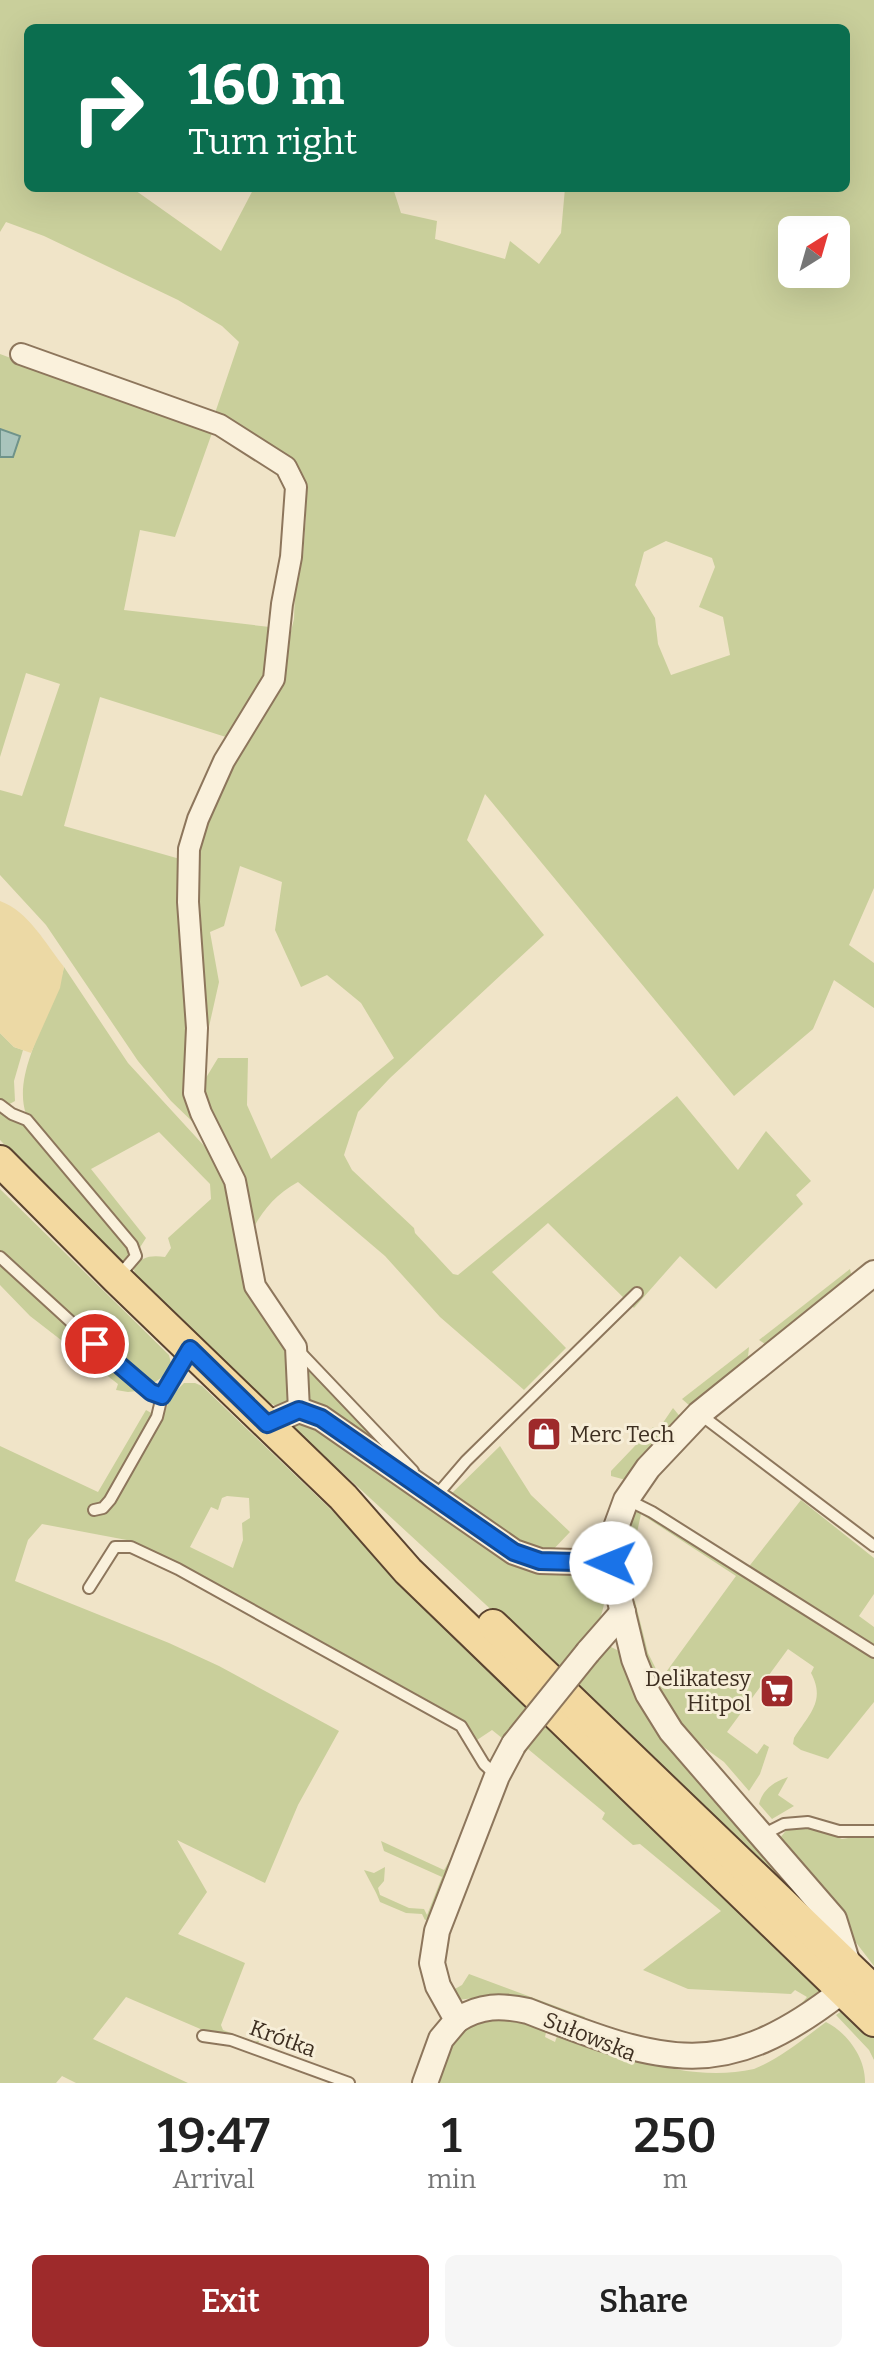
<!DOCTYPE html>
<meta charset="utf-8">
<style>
body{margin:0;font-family:Bitter,serif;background:#f6f6f6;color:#222;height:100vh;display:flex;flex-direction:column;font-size:30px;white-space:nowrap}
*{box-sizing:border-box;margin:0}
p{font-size:26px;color:#767676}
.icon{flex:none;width:44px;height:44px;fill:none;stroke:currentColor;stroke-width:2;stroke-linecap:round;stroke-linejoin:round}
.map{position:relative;height:2083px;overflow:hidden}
.details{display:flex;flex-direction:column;background:#fff;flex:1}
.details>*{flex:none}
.guide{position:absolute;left:24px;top:24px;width:826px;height:168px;border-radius:12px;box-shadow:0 8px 32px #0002;background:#0b6e4f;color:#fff;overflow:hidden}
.needle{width:52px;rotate:37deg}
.tools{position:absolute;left:778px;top:216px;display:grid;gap:16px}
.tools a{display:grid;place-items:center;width:72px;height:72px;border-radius:12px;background:#fff;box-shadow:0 8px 32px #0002;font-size:40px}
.pin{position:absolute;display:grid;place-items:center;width:68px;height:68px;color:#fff;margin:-34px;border:4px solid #fff;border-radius:50%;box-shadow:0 2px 8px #0007}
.me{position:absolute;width:88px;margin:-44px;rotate:271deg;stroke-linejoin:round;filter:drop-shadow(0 0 6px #0008)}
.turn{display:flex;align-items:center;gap:28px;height:168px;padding:0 32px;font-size:36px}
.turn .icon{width:104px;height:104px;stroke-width:2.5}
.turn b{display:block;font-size:56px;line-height:68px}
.eta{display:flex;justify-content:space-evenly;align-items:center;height:136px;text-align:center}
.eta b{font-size:48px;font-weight:600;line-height:56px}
.button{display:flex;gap:16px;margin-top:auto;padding:16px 32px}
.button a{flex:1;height:92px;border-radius:12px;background:#9e2a2b;color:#fff;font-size:32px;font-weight:600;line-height:92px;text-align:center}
.button a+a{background:#f6f6f6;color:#222}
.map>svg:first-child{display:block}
.green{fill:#c9cf9b;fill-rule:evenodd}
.sand{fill:#ecd9a5}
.water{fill:#a9c4bc;stroke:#6f938a;stroke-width:2}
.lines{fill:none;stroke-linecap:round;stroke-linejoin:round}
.service-casing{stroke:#8d765c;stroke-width:14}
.minor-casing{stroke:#8d765c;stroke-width:24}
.tertiary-casing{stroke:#8d765c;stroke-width:28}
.primary-casing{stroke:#5b4430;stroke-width:34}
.service{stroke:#faf1dc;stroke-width:10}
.minor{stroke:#faf1dc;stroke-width:20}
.tertiary{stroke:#faf1dc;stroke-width:24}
.primary{stroke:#f3d9a0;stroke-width:30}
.tertiary-bridge-casing{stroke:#8d765c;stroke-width:28;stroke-linecap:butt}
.tertiary-bridge{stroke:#faf1dc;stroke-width:24}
.route-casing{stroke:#114b97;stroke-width:20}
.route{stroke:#1a73e8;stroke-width:14}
.labels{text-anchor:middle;stroke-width:6;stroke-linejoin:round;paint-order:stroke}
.poi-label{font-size:22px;fill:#3d2e20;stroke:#f7eed8;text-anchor:start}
.street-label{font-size:22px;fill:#3d2e20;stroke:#f7eed8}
</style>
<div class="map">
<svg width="874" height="2083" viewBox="0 0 874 2083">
<rect width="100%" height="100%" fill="#f0e4c8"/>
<g class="green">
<path d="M0,0h874v888l-25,57 25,18v45l-40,-28 -21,49 -79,67 -249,-302 -18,46 77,95 -154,143 -32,34 -14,43 8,15 62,58 1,5 38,41 5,1 219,-179 61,74 28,-39 45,50 -15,14 7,9 -87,85 -36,-33 -46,52 -86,-85 -56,49 74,76 -42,42 -84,-73 -55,-61 -87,-74c-23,13 -35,28 -47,50l-47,-128 -3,-18 17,-28h30l-1,47 24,54 123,-101 -33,-55 -34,-28 -26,12 -26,-57 7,-48 -42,-16 -16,60 -14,6 9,50 -17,76 -10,-201 21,-59 68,-126 13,-53 1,-30 8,-33 3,-41 -2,-36 -21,-23 -70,-37 26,-77 -17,-16 -44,-26 -134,-64 -38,-14 -6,10zM28,28h818v160h-281l-4,45 -22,31 -29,-23 -5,18 -70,-20 2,-18 -36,-8 -8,-25h-139l-33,63 -89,-63h-104zM792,230h44v44h-44zM666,541l46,17 3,9 -16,40 24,10 7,38 -59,20 -13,-31 -3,-26 -20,-33 9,-33z"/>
<path d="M0,354l212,79 -37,104 -35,-7 -16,80 146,17 -4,49 -37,62 -129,-41 -36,129 116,33 20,270 -29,-28 -33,-40 -92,-136 -46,-50v-85l22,6 38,-112 -34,-11 -26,84z"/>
<path d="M64,967l64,96 90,98 72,195c-6,18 1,29 -1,48l-7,4 -16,-6 -131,-126 -1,-7c6,-13 18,-14 31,-12l6,-9 -3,-10 43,-39 -1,-15 -51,-52 -68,37 55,69 -7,11 -113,-135c-15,-44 29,-103 38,-147z"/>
<path d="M0,1033l14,14 9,3 -9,31 1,20 -9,5 -6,-5z"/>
<path d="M0,1113l24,12 104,125 1,4 -7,11 -122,-125z"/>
<path d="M0,1189l169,166 2,8 -6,12 -14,10 -74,-60 -77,-73z"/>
<path d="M0,1264l131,120 6,7 -9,1 -12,-2 2,-6 -88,-68 -30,-31z"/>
<path d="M850,1269l2,9 -87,66 -6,-4z"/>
<path d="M749,1347l-1,10 -54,48 -4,1 -8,-7z"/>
<path d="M308,1367l94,96 -93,-57 -8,-37z"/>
<path d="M184,1383h11l7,3 333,319 -26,32 -7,1 -10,-8 -15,10 -12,-19 -285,-158 -48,-22 -90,-17 -14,16 -13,41 154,62 50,23 120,65 -41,74 -33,78 -88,-43 30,52 -29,42 67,29 -24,62 2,5 32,12 5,-3 -3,7 -52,-15 -79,-34 -33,42 95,44h-112l-14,-7 -6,7h-56v-637l98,46 48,-82 16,9 9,-23zM227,1496l22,2 1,20 -8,5 1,17 -10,28 -43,-21 21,-40 7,3 4,-12z"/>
<path d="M673,1408l9,11 -56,61 -15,-4v-5l42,-44 5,3z"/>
<path d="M299,1422l16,1 193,136 85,14 9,5c12,39 -19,67 -41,96l-266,-245 -1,-3z"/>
<path d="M500,1446l31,49 39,37 -22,23 -38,-16 -58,-46z"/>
<path d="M801,1500l73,58v36l-15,22 15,11v17l-9,-2 -118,-73z"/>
<path d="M634,1507l240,149v46l-46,57 -27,-9 -8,-6 1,-6c15,-24 32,-37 17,-65l3,-6 -26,-18 -61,83 30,22 7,-10 5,3 -9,27 -11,17 -25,-29 -33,-24 -38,-47 -26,-89 8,-1 13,52 13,26 75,-103 -95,-62 -10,46 2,18 -7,-2c-7,-24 1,-47 8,-69z"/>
<path d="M609,1646l10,5 202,270 -246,-235z"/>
<path d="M548,1718l277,271 -34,27 16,-19 -12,-7 -4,4 -103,-5 -45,-19 78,-59 -81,-67 -7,1 -31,-26 3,-6 -77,-64 -3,4 -3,-2z"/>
<path d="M788,1777l-10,18 16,11 -22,13 -13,-15c4,-15 15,-22 29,-27z"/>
<path d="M803,1827l19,3 20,9 32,-5v132l-86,-112 -8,-16 8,-10z"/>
<path d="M381,1841l63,29 13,-22 -25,70 -7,2 -3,-6 -16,-1 -26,-11c-4,-11 -10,-20 -16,-32l10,3 11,-6 -1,14 -6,7 2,7 29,13 15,1 3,6 15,-38 -58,-26z"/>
<path d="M469,1974l116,43 -3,7 -74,-28 -11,-1 -39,5 -5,-10 9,-5z"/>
<path d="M843,2010l7,3 24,23v24l-5,-10 -33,-35z"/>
<path d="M501,2015l46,13 -2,9 10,5 3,-9 3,-1c59,25 129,51 193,37 27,-11 49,-30 72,-47 22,11 40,37 39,61h-432c21,-46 18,-52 68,-68z"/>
</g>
<path class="sand" d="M0,901c28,10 46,43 64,66l-4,21 -29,65 -17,-6 -14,-14z"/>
<path class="water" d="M0,429l20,7 -7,21h-13z"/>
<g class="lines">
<g class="service-casing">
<g id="service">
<path d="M0,1105l12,9 15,6 105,125 4,11 -18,21"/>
<path d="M0,1257l116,106 35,29 11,4"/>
<path d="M297,1349l116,122"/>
<path d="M701,1415l173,131"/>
<path d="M436,1496l30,-35 171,-168"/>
<path d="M628,1500l24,12 222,140"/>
<path d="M94,1510l9,-2 7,-8 47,-83 5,-21 27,-46"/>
<path d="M89,1588l26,-41h16l47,22 283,157 23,38 12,11"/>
<path d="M762,1835l22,-11 24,-2 31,9h35"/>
<path d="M203,2036l28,4 118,43"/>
</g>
</g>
<g class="minor-casing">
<path id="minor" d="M21,354l199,71 66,42 10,20 -5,70 -9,47 -8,75 -50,82 -26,58 -9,30 -1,53 9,126 -3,65 7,20 34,68 20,105 41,61 3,63"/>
</g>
<g class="tertiary-casing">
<g id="tertiary">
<path d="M267,1424l32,-14 22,8 193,134 26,9 71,2"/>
<path d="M588,1652l35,-40"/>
<path d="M849,1967l-15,-48 -163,-188 -23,-37 -14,-35 -23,-96 4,-33 11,-30 22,-32 51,-54 175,-141"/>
<path d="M457,2020c24,-15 44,-15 71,-9 138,54 196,72 314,-20"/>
<path d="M425,2083l16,-44 16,-19 -19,-34 -6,-23 5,-32 60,-155 17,-32"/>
</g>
</g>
<g class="primary-casing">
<g id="primary">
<path d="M0,1161l117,118 226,218 65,74 466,450"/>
<path d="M493,1625l381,366"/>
</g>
</g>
<use href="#service" class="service"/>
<use href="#minor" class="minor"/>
<use href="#tertiary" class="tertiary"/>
<use href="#primary" class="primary"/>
<g class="tertiary-bridge-casing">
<path id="tertiary-bridge" d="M514,1744l74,-92"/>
</g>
<use href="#tertiary-bridge" class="tertiary-bridge"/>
</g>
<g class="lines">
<g class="route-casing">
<path id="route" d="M95,1344l56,48 11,4 28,-47 77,75 32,-14 22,8 193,134 26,9 71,2"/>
</g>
<use href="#route" class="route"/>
</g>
<defs>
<g id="shop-square" transform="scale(1.8)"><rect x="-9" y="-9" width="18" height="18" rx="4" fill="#9e2a2b" stroke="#f7eed8"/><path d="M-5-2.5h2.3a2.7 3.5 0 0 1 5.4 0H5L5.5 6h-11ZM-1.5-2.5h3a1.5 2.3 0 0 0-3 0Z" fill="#fff"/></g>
<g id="supermarket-square" transform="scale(1.8)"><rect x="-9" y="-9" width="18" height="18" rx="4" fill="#9e2a2b" stroke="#f7eed8"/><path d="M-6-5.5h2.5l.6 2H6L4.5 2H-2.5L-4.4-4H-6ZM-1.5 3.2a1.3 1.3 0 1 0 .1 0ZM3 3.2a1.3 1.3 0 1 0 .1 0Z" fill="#fff"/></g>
</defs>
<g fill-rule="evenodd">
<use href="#shop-square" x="544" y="1434"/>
<use href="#supermarket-square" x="777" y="1691"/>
</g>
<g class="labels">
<g class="poi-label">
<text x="570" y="1442">Merc Tech</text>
<text x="751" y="1686" text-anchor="end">Delikatesy<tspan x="751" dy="25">Hitpol</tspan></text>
</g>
<g class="street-label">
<text transform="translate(590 2036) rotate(22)" y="8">Sułowska</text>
<text transform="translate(283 2038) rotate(20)" y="8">Krótka</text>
</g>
</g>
</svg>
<div class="tools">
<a><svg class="needle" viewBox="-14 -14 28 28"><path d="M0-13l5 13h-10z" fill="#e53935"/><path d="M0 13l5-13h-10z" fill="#767676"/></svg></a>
</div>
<div class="pin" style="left:95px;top:1344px;background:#d93025"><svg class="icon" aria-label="arrive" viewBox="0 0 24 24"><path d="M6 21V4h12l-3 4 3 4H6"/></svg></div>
<svg class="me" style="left:611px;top:1563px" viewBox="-20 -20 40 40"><circle r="19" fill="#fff"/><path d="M0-13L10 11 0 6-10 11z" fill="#1a73e8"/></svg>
<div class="guide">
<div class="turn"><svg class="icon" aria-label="right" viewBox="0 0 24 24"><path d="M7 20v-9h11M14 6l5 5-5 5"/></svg><div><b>160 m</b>Turn right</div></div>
</div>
</div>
<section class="details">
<div class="eta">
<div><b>19:47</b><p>Arrival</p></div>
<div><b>1</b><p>min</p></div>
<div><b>250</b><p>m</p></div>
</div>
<div class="button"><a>Exit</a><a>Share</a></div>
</section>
